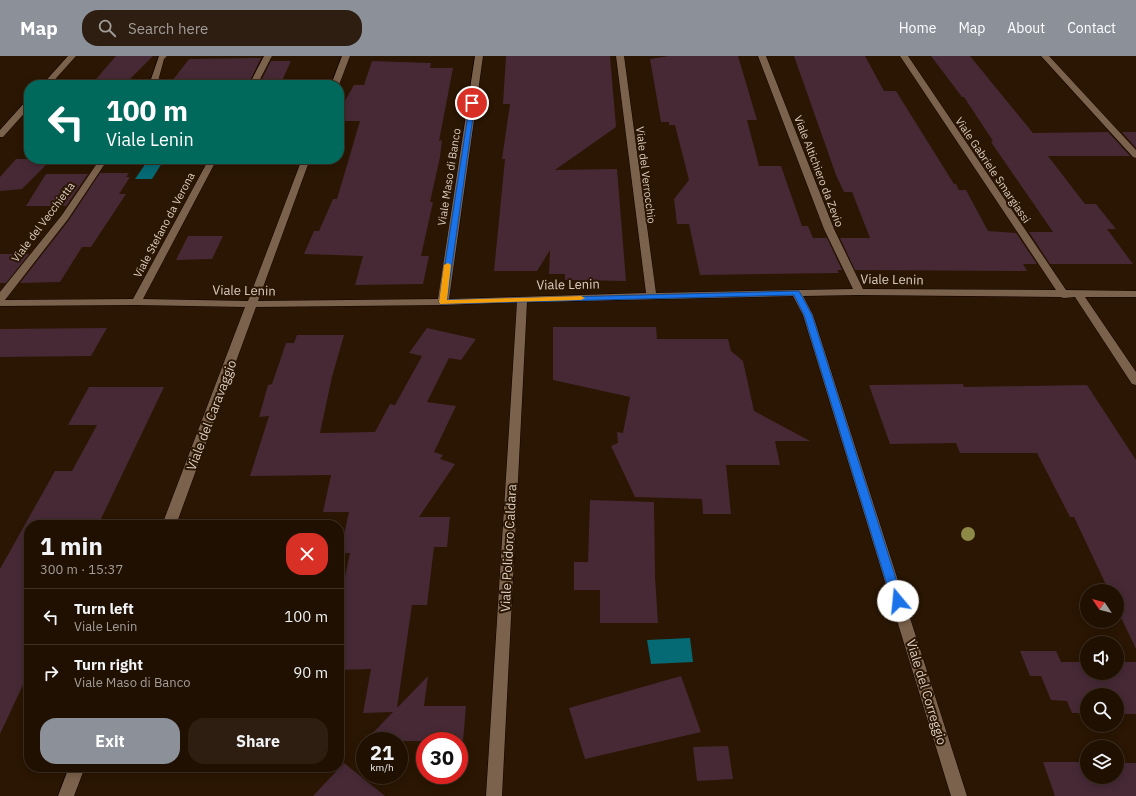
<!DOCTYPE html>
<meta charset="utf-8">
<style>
body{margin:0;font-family:"IBM Plex Sans",sans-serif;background:#2d1e11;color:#f1f3f6;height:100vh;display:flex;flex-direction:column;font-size:15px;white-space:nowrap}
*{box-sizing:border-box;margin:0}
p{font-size:13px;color:#a29d99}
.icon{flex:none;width:22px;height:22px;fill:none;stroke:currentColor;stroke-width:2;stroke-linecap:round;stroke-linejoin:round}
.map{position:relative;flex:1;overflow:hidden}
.side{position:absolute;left:24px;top:464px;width:320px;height:252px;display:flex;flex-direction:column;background:#201002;border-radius:16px;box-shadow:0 2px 10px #0003,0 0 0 1px #3d3024}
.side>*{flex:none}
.guide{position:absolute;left:24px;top:24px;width:320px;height:84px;border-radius:16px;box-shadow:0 2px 10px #0003,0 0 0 1px #3d3024;background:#00695c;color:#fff;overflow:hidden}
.needle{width:26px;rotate:305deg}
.buttons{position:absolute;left:1080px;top:528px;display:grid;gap:8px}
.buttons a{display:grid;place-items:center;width:44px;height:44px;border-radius:50%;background:#201002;box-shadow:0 2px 10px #0003,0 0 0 1px #3d3024;font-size:20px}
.speed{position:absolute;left:356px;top:676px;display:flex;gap:8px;font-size:20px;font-weight:700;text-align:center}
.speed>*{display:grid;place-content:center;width:52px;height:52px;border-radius:50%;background:#201002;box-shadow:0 2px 10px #0003,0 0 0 1px #3d3024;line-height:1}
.speed small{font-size:10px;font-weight:400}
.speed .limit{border:6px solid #d22;background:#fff;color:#111}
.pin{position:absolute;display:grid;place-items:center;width:34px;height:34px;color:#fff;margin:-17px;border:2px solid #fff;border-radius:50%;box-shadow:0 1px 4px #0007}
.me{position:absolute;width:44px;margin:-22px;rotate:343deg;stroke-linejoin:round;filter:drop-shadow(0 0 3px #0008)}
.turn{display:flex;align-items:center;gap:14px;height:84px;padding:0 16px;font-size:18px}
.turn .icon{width:52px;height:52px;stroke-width:2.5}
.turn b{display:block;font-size:28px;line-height:34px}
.round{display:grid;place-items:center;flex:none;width:42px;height:42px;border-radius:16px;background:#2d1e11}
.summary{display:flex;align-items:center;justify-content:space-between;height:68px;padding:0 16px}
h1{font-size:24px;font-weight:800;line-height:30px}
.button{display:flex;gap:8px;margin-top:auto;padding:8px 16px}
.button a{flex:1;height:46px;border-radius:16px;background:#8c9099;color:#fff;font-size:16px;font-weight:800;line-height:46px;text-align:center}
.button a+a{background:#2d1e11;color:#f1f3f6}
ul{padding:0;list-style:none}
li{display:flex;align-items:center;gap:12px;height:56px;padding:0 16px;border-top:1px solid #3d3024}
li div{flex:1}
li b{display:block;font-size:15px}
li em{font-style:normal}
header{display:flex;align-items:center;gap:24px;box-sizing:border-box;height:56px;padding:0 20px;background:#8c9099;color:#fff}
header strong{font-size:19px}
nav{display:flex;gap:22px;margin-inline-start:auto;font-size:14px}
.search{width:280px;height:36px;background:#2d1e11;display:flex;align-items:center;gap:10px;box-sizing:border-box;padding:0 14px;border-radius:16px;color:#a29d99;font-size:15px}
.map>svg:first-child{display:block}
.water{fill:#056a73}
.building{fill:#462935}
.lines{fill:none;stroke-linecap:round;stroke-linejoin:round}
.street-casing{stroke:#110200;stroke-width:1}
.street{fill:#7b624c;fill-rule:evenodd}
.tree{fill:#8d8946}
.route{fill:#1a73e8;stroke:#114b97}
.slow{fill:#f59e0b}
.labels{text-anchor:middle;stroke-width:4;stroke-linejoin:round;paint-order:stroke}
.far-street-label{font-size:11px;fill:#ddcec2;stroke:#2a1602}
.street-label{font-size:13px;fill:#ddcec2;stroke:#2a1602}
</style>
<header>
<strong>Map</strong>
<div class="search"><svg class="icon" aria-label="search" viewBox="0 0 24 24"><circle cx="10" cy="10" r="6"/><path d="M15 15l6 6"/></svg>Search here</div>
<nav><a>Home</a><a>Map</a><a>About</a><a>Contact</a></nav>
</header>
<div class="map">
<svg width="1136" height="740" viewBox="0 0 1136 740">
<rect width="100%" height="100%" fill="#2a1602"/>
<g class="water">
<path d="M146,107h16l-10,16h-17z"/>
<path d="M690,582l3,24 -42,2 -4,-24z"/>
</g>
<g class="building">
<path d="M116,0h37l-29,29h-33z"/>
<path d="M506,0h104l6,71 -61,43 62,-1 9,112 -61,-1v-6h-16l1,-24 -13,21h-43l11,-112h-3l8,-55h-7z"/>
<path d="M669,0h69l19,64h-10l12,46h22l21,60h6l5,12h14l15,32h-5l2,3 -139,2 -11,-51h-12l-3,-25 15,-19 -14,-55h-6v-3h-8l-11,-63z"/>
<path d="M794,0h71l19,35h12l58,93h2l3,6h7l22,41 28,2 21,31h-14l4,7 -172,-1 -15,-32h30l-18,-46h-8l-8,-17z"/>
<path d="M931,0h39l63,77 75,-1 22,24h-82l37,48h11l20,25h-9l26,35h-83l-21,-32h24l-62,-90 2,-1 -29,-44h-2z"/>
<path d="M261,2l-13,27h-79l20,-26z"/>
<path d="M271,5h20l-11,24h-21z"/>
<path d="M372,5l59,2 -1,5h23l-14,73 3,-1 -2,17 -10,45h3l-12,54h8l-6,28 -68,1 8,-29 -59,-2 10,-23h5l14,-32h4l23,-78h-21v-10l15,-26h10z"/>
<path d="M1122,76h14v16z"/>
<path d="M16,103h36l-30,30 -22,2v-14z"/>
<path d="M100,117h29l-3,4h4l-11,17h7l-35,53h-9l-22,35 -40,1 49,-63z"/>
<path d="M46,118h42l-22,32h-40z"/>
<path d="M188,180h35l-11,23 -36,1z"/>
<path d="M0,198h29l-23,29h-6z"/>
<path d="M553,271h103l1,12h71l3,12 12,10 11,50 56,30h-35l5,24h-54l5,49h-28l-1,-15 -67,-2 -24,-51 7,-3 -1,-11 6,1 7,-36 -77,-17z"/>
<path d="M107,272l-16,28 -91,1v-28z"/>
<path d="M427,272l49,11 -15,21 -12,-2 -22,44 29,4 -22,46 9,3 -3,4 15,5 -36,53h31l-3,30h-13l-7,58h-15l-15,103 31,-32 -4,30h42l-3,35h-98l28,-29 -30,1 8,-44 -32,1v-66l11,-51h-10l9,-41h-26l8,-37 -81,1 19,-60 -10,1 9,-32 4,-1 14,-41h8l3,-8h47l-12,42 -12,56 55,-1 15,-28 5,1 27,-49 -13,-3z"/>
<path d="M963,328l1,3 123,-2 49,75v189l-19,-40v-18h-8l-35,-74h-4l-33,-64h-77l-4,-10 -66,1 -21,-59z"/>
<path d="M89,331h75l-66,138h-69v147l-29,62v-165l55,-98h17l25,-46h-29z"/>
<path d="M590,444l64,2 1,75 3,46h-58v-33h-26v-28h14z"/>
<path d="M1020,595h36l5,11h26v11h30v-11h19v52h-19v-19h-30v18h-15l-5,-12 -16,-1 -10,-24h-11z"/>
<path d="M681,620l20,56 -116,27 -16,-51z"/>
<path d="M728,690l5,33 -36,2 -4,-34z"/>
<path d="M1043,706h44v15h30v-14h19v33h-81z"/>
<path d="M344,707l41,33h-72z"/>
</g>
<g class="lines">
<g class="street-casing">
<g id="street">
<path d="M68,0h8l-26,29h-8z"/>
<path d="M159,0h8l-3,3 -7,26h-8z"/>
<path d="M264,0h8l-15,29h-8z"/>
<path d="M342,0h8l-11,29h-8z"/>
<path d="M475,0h8l-34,243 197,-6 -30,-237h8l32,237 197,-4 -29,-60 -66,-173h8l68,173 29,60 193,1 -156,-234h8l158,234 70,1v6h-51l51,75v13l-4,-1 -57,-87 -11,1 -4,-1 -201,-2 -56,1 10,19 154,481h-16l-148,-481 -10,-19 -266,6 -25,494h-16l31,-494 -74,3 -187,2 -80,218h-14l83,-218 -109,-2 -136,1v-14l62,-77 38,-56h8l-40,60 -63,81 128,-1 76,-140h8l-74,140 105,2 54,-142h8l-52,142 180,-2z"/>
<path d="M1041,0h8l87,94v8l-3,-1z"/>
<path d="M26,45h3v7l-26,29h-3v-7z"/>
<path d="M69,711h16l-11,29h-16z"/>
</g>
</g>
<use href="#street" class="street"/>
</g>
<circle class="tree" cx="968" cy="478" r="7"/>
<path class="route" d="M470,46l5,1 -28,197 352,-9 13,24 91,286 -1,3 -4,1 -4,-1 -2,-3 -88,-286 -10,-20 -354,9 -1,-2z"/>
<path class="slow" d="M448,207l3,2 -4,35 134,-4 4,2 -4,2 -141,4 -1,-2 5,-37z"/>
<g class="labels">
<g class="far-street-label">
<text transform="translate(993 114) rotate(56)" y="4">Viale Gabriele Smargiassi</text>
<text transform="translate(819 115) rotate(69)" y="4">Viale Altichiero da Zevio</text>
<text transform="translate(646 119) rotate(83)" y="4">Viale del Verrocchio</text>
<text transform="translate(449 121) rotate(-81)" y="4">Viale Maso di Banco</text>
<text transform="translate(43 166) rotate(-53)" y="4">Viale del Vecchietta</text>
<text transform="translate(164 169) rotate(-62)" y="4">Viale Stefano da Verona</text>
</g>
<g class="street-label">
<text transform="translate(892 223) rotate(1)" y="5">Viale Lenin</text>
<text transform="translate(568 228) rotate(-1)" y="5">Viale Lenin</text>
<text transform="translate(244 234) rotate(1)" y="5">Viale Lenin</text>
<text transform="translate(211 359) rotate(-69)" y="5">Viale del Caravaggio</text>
<text transform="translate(508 492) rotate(-87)" y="5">Viale Polidoro Caldara</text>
<text transform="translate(927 636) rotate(73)" y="5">Viale del Correggio</text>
</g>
</g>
</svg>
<div class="buttons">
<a><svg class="needle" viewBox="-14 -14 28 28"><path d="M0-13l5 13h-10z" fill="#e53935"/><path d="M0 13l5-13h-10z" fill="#a29d99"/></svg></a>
<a><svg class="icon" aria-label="sound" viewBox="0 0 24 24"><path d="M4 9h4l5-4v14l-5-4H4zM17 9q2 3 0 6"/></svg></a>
<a><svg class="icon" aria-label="search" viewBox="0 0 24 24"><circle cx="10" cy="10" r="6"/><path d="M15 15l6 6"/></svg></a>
<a><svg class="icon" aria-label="layers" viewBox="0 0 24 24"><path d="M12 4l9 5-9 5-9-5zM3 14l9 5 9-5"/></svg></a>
</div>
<div class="speed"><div>21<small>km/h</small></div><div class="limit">30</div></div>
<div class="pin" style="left:472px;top:47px;background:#d93025"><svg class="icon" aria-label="arrive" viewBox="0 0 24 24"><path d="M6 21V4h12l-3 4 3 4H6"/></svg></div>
<svg class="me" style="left:898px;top:545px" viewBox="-20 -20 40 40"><circle r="19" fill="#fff"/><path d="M0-13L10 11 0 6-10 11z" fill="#1a73e8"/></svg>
<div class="guide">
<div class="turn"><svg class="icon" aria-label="left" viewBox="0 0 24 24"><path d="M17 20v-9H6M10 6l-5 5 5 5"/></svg><div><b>100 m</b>Viale Lenin</div></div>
</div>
<section class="side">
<div class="summary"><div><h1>1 min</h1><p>300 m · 15:37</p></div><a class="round" style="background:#d93025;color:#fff"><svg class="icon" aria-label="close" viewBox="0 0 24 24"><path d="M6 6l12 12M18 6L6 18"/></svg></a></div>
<ul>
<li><svg class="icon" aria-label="left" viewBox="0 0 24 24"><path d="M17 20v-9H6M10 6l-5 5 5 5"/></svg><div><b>Turn left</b><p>Viale Lenin</p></div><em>100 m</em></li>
<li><svg class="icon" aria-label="right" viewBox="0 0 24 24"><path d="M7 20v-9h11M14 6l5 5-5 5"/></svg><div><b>Turn right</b><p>Viale Maso di Banco</p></div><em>90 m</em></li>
</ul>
<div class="button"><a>Exit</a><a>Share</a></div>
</section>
</div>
